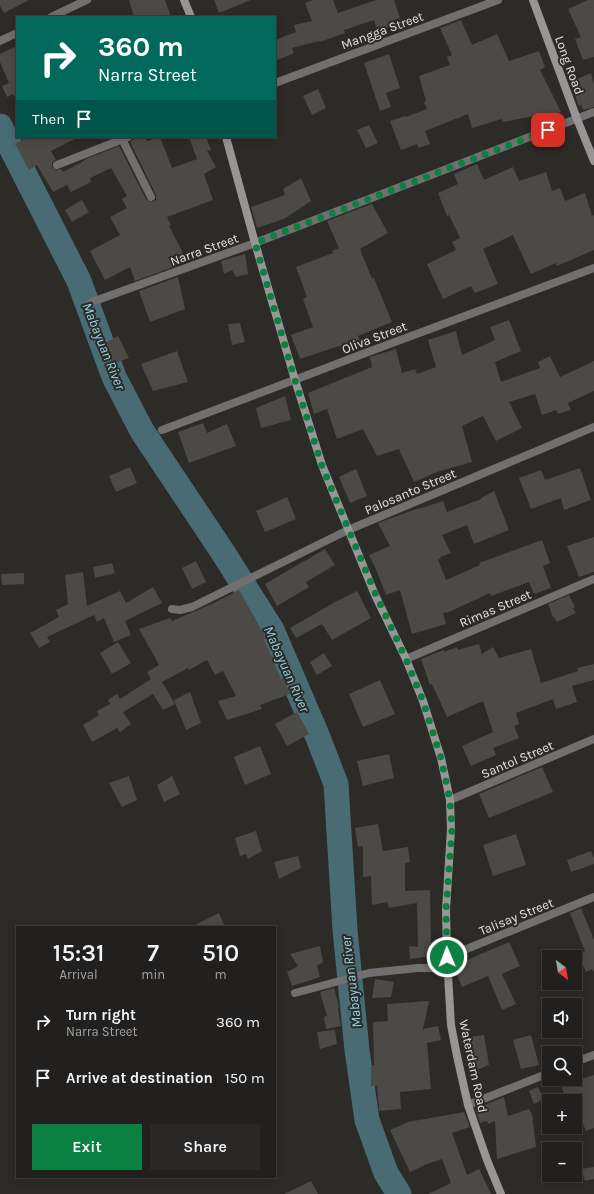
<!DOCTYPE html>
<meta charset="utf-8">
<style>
body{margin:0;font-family:Karla,sans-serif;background:#292827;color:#f1f3f6;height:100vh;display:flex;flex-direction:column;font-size:15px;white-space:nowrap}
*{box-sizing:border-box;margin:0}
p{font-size:13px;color:#a2a3a4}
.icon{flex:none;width:22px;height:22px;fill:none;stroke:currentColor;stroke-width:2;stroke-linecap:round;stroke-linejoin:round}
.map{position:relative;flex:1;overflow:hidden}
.drawer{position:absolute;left:16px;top:926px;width:260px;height:252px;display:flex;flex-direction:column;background:#21201e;border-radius:0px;box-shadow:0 2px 10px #0003,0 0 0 1px #3e3e3c}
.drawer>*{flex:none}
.guide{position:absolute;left:16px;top:16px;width:260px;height:122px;border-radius:0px;box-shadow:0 2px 10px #0003,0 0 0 1px #3e3e3c;background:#00695c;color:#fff;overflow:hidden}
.needle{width:26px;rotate:149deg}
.buttons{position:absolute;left:542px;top:950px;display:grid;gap:8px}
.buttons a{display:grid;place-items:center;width:40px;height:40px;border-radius:0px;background:#21201e;box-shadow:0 2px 10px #0003,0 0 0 1px #3e3e3c;font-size:20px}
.pin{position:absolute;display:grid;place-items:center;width:34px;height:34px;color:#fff;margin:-17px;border-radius:8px;box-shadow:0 2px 6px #0006}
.me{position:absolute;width:44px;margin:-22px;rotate:359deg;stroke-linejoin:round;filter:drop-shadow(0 0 3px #0008)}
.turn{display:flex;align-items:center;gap:14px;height:84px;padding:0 16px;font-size:18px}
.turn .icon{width:52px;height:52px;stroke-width:2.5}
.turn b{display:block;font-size:28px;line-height:34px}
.then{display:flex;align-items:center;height:38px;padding:0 16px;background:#0003;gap:8px;font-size:15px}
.eta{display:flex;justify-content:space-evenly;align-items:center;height:68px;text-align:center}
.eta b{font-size:24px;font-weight:600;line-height:28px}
.button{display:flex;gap:8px;margin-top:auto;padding:8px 16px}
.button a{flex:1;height:46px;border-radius:0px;background:#0b8043;color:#fff;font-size:16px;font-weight:600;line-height:46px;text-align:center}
.button a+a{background:#292827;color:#f1f3f6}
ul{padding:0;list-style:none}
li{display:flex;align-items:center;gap:12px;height:56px;padding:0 16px}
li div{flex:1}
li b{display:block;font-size:15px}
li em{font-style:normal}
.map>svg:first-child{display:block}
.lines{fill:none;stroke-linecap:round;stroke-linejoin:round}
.river{stroke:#486b74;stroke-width:25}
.building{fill:#4b4a46}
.lane{stroke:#716f70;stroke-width:8}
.street{stroke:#716f70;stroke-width:8}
.secondary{stroke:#999596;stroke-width:8}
.route{stroke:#0b8043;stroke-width:7;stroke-dasharray:0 12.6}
.labels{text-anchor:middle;stroke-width:4;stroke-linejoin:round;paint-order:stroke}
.street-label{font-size:13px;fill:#e5e4e2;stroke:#2c2b28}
.water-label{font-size:14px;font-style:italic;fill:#92d6e8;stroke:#2c2b28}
</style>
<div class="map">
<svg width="594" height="1194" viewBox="0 0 594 1194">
<rect width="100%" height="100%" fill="#2c2b28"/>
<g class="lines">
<path class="river" d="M0,126l79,155 35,96 28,54 80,120 50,79 45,105 19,49 9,146 12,120 10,70 19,53 13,21"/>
</g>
<g class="building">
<path d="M0,0h29l-25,13 -4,-7z"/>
<path d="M129,0h36l6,17h-37z"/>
<path d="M214,0h37l-32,13z"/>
<path d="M313,0h20l5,13 38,-13h18l6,18 -12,4 2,5 -13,4 -3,-11 -30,10 1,3 -25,9 -1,-1 -27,7 2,5 -19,8v-21l21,-8 -2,-7 18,-4 -7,-18z"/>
<path d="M588,0h6v57l-11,3 -8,-21 6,-2 -13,-28z"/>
<path d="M461,20l11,25 25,-11 12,27 30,-10 6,16 -5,3 21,42 -25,10 -2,-6 -31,6 -1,-3 -30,9 -4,-14 -43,17 5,13 -11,4 -2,-4 -16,6 -11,-29 15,-5 1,1 21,-8 -3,-7 2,-1 -7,-25 31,-11 -3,-8 5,-2 -12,-27z"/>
<path d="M17,46v56l-4,-8 -6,3 -5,-11 7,-3 -9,-21v-8z"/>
<path d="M389,54l11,34 -14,5 5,14 -11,4 -16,-48z"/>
<path d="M591,73l3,11v23l-11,3 -2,-5 -2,1 -9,-24z"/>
<path d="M318,89l8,19 -14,7 -9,-19z"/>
<path d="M369,125l9,18 -12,5 -9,-18z"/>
<path d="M27,137h52l-28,14 5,9 -4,2v5l4,3 5,-1 2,3 21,-11v-1l35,-14 27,53 5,3 5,-2v-5l-26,-53 3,-2 7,-3h6l1,4 13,-4 12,31 25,-9 -8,-22h17l5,13 -4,1 9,16 -12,7 9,26 -46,17 4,8 -2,1 14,27 -9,4 2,9 -41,15 -5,-14 -25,13 -15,-29 30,-16 -10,-18 17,-9 -5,-9 5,-3 -16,-28 -21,10 1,4 -20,10 -4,-7 -14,7 -16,-27 -8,5 -14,-26z"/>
<path d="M477,164l7,16 29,-13 6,14 27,-9 6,19 8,-3 5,13 20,-8 7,23 2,-1v35l-37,16 -1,-3 -25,11 -18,-39 -30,14 15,35 -23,9 -4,-7 -28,13 -16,-35 29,-14 -4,-8 8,-4 -11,-23 -2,1 -9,-23 20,-9 -4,-10z"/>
<path d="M301,178l10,23 -27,18 -27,9 -6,-21 34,-12 -2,-6z"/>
<path d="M82,200l7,12 -17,10 -7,-12z"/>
<path d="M372,204l16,29 -28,16 12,30 2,-1 18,44 -34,14 2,5 -24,6 -36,12 -9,-24 22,-8 -10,-28 4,-2 -11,-30 37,-14 -1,-2 7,-3 -12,-27z"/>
<path d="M245,254l3,20 -12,3 -4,-7 -8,4 -3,-13z"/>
<path d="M178,277l7,32 -35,13 -11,-31z"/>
<path d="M509,320l12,31 -26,11 6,20 39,-14 -2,-6 12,-6 10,21 34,-16v30l-26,12 3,7 -13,4 -2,-4 -14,5 -7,-21 -26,8 13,26 -26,13 -13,-25 -21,10 10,36 -35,10 -23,10 -15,-33 -22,7 -14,-27 -26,10 -10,-30 -13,5 -6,-21 64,-26 -2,-10 26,-8 6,24 13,-4 2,5 19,-7 -8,-27 28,-9 6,24 33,-15 -5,-13z"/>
<path d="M240,323l5,19 -13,3 -4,-21z"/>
<path d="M118,336l11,22 -17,6 -7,-21z"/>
<path d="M177,351l11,31 -35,9 -12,-27z"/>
<path d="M285,396l6,24 -30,8 -5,-20z"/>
<path d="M203,423l4,10 20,-9 9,22 -47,17 -11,-31z"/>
<path d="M130,467l7,16 -21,9 -7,-16z"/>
<path d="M580,468l11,32 -27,10 -3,-12 -30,11 -12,-31 22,-8 4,10z"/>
<path d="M356,469l11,27 -17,7 -11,-26z"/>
<path d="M494,491l15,39 -35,14 -7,-19 -25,10 9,18 -11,4 1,1 -3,2 8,20 34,-15 -1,-2 63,-23 8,23 -7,3 8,22 -17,6 -5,-12 -38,14 -1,-3 -41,19 -6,1 3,11 -34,10 -12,-44 -14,5 -11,-28 -6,-12 21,-9 -12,-23 41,-15v1l24,-8 4,11 34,-13v-1z"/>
<path d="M287,497l9,22 -31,13 -9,-21z"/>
<path d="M594,537v35l-15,5 -12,-31z"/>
<path d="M325,549l10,16 -29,17 3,5 -32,19 -12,-22z"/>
<path d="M196,561l10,21 -14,7 -10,-21z"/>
<path d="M112,563l3,10 -20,5 -2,-11z"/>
<path d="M83,572l4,34 33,-15 6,12 27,-16 9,16 -37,18 6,14 -17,7 -10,-24 -7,4 -3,-7 -47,22 3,5 -11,6 -9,-15 29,-16 -3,-7 12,-6 -3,-29z"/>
<path d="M24,573v11l-22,1 -1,-11z"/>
<path d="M239,590l27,48 -2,1 17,40 3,-1 6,16 -30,11 2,4 -35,11 -9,-19 18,-5 -13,-25 -8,4 -8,-15 -18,10 -1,-2 -26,14 13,22 -12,6 -10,-16 -30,18 8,12 -11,8 -3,-4 -25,14 -9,-17 16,-10 -2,-4 13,-7 -2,-4 9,-6 3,5 31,-20 -4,-7 12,-7 -20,-36 31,-11 2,3 42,-18z"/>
<path d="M357,591l14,27 -39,22 -10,-16 -26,14 -6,-10 45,-26z"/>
<path d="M569,595l6,12 -2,1 3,5 -19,9 -3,-5h-1l-5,-13z"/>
<path d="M118,642l13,21 -19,11 -12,-21z"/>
<path d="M479,644l3,10 11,-7 6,11 32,-9 10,34 37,-12 -1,-3 17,-4v16l-22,6 5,16 -21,7 -3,-10 -37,14 3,11 -5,2 5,12 -26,10 3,7 -25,11 -9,-20 31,-14 -10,-31 -36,16 -15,-33 -2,1 -9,-26 23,-9v2l13,-5 1,3z"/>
<path d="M324,653l8,13 -15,9 -7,-13z"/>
<path d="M380,680l15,34 -32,13 -14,-33z"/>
<path d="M190,692l11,31 -15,7 -12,-30z"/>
<path d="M297,712l12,22 -22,12 -12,-22z"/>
<path d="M260,746l11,28 -26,11 -11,-28z"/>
<path d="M389,754l5,24 -31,8 -6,-25z"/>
<path d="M542,767l11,25 -64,26 -10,-24z"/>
<path d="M129,776l8,24 -15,7 -13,-24z"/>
<path d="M172,776l8,18 -16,8 -7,-17z"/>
<path d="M378,824l5,27 25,-4 2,15 -5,1v28l25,-1 1,57h10v8l-31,4 -1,-13 9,1 -1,-44 -28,5 -2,-6 -15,3 -1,-29 -8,1v-31l-5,1 -3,-19z"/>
<path d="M256,831l6,20 -14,8 -2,-5 -6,2 -5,-18z"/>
<path d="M516,834l10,31 -33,11 -10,-31z"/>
<path d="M591,851l3,7v6l-23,8 -4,-12z"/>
<path d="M298,856l3,12 -22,11 -5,-17z"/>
<path d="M581,908l13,32v32l-2,-3 -6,3 -8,-18 7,-3 -15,-38z"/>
<path d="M219,913l6,14h-34z"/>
<path d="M509,942l11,24 -18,8 14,30 -14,6 -14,-34 -26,11 -9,-21z"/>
<path d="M320,946l3,16 -6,4 3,11 -28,9 -5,-14 11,-6 -8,-12z"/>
<path d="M375,979l19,3 -3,15 -19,1z"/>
<path d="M334,988l5,19 -1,1 3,18 -15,3 -2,-12 3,-1 -7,-24z"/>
<path d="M429,1001l-6,28 15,-3 3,14 -14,3 4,46 -31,3 1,17 -22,2 -2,-25h-6v-21h3l-1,-43 15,-1 -1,-17z"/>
<path d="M335,1030l2,14 -17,5 -3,-17z"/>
<path d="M484,1035l5,30 -12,5 -12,-32z"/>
<path d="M531,1035l8,30 -18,4 -8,-29z"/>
<path d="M594,1075v53l-8,3 -7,-17 -4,2v-15h-9l-7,-22 20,1z"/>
<path d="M538,1087l6,12 -10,5 -5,-13z"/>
<path d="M504,1097l4,19 21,-7 3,5 4,33 -39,12 -2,-38 -7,3 -1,-3 -7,2 -5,-14z"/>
<path d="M464,1112l6,15 -18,6 15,42 12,-6 12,25h-63l23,-11 -9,-24 -15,5 -17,8 -20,-42 18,-8z"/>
<path d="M594,1167v12l-9,2 -4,-12z"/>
<path d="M311,1181l7,13h-34z"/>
</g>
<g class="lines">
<path class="lane" d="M122,139l29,58"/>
<g class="street">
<path d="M51,17l36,-17"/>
<path d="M0,41l17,-8"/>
<path d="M275,83l223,-83"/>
<path d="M57,165l71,-28"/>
<path d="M91,302l12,-4 152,-55 339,-131"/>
<path d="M162,430l206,-78 226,-84"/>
<path d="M172,609l8,1 12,-3 156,-77 246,-103"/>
<path d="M406,659l188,-80"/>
<path d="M450,800l144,-61"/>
<path d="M447,957l147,-60"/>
<path d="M295,993l74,-20 49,-5h30"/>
<path d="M575,1062l19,-7"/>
<path d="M468,1105l81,-32"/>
</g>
<g class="secondary">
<path d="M184,0l7,17"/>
<path d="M533,0l44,119 17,42"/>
<path d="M226,137l29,106 40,137 27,85 53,130 31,64 17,42 18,57 9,42 1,29 -5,81 1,47 4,68 6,31 11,49 19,55 14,34"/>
</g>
</g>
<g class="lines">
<path class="route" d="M447,957l-1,-47 6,-81 -2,-29 -9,-42 -18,-57 -17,-42 -30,-64 -54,-129 -27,-86 -40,-137 293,-113"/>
</g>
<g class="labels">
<g class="street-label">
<text transform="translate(382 30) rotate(-20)" y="5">Mangga Street</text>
<text transform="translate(570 65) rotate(70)" y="5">Long Road</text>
<text transform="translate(204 249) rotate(-20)" y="5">Narra Street</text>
<text transform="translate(374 337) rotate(-21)" y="5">Oliva Street</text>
<text transform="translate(410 491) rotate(-23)" y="5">Palosanto Street</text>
<text transform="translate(495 608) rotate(-23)" y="5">Rimas Street</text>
<text transform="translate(517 759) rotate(-23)" y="5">Santol Street</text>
<text transform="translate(516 916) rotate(-22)" y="5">Talisay Street</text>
<text transform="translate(474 1066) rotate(78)" y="5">Waterdam Road</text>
</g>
<g class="water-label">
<text transform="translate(104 346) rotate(68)" y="5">Mabayuan River</text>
<text transform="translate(287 669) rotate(66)" y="5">Mabayuan River</text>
<text transform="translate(351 982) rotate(-97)" y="5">Mabayuan River</text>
</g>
</g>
</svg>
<div class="buttons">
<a><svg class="needle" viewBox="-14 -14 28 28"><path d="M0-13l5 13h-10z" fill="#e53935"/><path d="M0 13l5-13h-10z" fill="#a2a3a4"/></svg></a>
<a><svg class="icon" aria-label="sound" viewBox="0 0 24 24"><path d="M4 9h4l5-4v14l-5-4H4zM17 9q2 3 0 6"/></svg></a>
<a><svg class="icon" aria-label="search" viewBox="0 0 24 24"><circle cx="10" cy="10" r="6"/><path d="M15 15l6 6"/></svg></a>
<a>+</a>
<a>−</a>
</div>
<div class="pin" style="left:548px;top:130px;background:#d93025"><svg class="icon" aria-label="arrive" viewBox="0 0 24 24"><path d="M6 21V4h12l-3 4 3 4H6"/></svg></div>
<svg class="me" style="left:447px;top:957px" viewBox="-20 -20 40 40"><circle r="17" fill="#0b8043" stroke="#fff" stroke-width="3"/><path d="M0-11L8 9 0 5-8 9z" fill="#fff"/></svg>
<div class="guide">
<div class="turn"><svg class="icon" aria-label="right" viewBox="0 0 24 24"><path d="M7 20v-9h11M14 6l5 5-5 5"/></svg><div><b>360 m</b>Narra Street</div></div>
<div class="then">Then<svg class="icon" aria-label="arrive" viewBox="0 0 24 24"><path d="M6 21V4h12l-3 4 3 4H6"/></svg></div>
</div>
<section class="drawer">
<div class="eta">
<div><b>15:31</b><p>Arrival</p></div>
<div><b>7</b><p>min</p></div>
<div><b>510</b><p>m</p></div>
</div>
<ul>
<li><svg class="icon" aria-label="right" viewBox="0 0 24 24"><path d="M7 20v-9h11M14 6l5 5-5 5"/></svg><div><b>Turn right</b><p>Narra Street</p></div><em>360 m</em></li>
<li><svg class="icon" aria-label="arrive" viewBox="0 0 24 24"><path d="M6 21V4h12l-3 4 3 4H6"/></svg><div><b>Arrive at destination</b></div><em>150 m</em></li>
</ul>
<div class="button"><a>Exit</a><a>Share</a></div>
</section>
</div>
